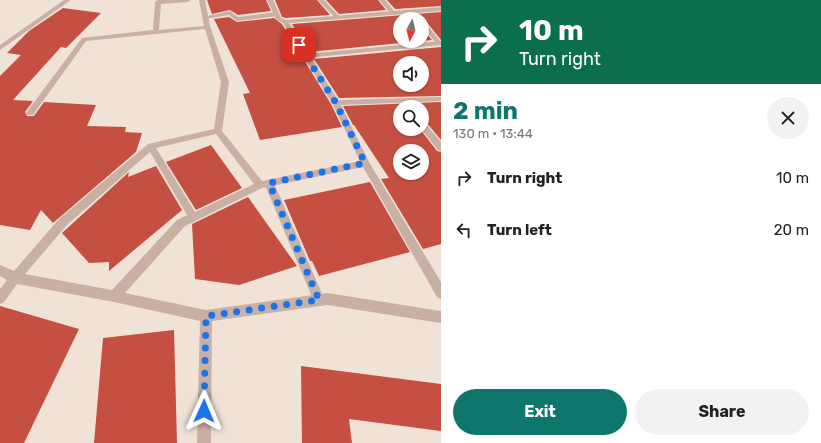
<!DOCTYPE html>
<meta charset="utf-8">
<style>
body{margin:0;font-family:Rubik,sans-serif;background:#f2f2f2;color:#222;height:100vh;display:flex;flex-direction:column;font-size:15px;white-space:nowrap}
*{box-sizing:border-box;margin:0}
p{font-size:13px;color:#767676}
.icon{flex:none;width:22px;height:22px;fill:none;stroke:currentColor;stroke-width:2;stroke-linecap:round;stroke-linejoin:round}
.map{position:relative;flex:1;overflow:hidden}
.details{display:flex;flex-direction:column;background:#fff;width:380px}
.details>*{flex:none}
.hud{background:#0b6e4f;color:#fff;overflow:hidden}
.needle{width:26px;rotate:187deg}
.controls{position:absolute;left:393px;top:12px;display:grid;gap:8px}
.controls a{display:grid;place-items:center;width:36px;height:36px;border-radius:50%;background:#fff;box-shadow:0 1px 3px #0004;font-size:20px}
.pin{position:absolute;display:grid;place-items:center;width:34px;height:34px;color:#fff;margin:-17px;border-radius:8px;box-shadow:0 2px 6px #0006}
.me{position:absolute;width:44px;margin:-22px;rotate:1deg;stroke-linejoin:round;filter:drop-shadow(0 0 3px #0008)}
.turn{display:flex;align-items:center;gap:14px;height:84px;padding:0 12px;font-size:18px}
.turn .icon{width:52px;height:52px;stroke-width:2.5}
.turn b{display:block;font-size:28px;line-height:34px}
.round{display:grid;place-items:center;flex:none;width:42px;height:42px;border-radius:21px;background:#f2f2f2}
.summary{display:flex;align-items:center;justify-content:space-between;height:68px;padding:0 12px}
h1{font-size:24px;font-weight:700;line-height:30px;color:#0f766e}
.button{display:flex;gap:8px;margin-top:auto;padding:8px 12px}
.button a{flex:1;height:46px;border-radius:24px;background:#0f766e;color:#fff;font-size:16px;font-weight:700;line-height:46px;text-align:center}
.button a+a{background:#f2f2f2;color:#222}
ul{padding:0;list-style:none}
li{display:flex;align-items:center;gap:12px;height:52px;padding:0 12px}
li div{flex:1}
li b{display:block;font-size:15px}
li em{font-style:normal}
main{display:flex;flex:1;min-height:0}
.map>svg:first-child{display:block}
.building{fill:#c54f41;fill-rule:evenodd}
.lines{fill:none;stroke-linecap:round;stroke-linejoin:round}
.service{fill:#c8b0a4;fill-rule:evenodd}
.minor{fill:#c8b0a4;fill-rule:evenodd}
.route{stroke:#1a73e8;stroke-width:7;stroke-dasharray:0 12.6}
</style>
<main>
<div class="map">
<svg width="441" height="443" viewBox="0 0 441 443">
<rect width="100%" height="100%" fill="#f1e2d8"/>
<g class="building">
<path d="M207,0h59l5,11 -33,4 -8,-5 -18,4z"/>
<path d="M275,0h42l13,15 -44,3 -4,-1z"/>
<path d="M326,0h52l8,10 -47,4z"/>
<path d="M387,0h54v6l-46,3z"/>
<path d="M63,8l38,5 -35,35 -5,-1 -48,53 20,1 -8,11 2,4h7l10,-14 52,3 -9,21 39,1 -1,5 17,1 -6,19 -83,71 -12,-13 -11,20 -30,-5v-149l21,-21 -14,-2 22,-22z"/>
<path d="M441,12v28l-16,-20 -25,-1v22h22v-13l10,12 -123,12 -17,-28z"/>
<path d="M229,17l8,5 37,-4 8,6 49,80 11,23 -82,13 -17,-46 7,-1 -36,-74z"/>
<path d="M441,47v49l-102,2 -25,-39zM400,63h22v22h-22z"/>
<path d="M441,102v38l-15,-18 -4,-1v-14h-22v22h20l17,22 4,1v92l-18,5 -42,-70 8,-1 -35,-53h-1l-10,-19zM400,151h22v22h-22z"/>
<path d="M211,145l31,43 -46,22 -30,-48z"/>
<path d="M156,166l26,44 -73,61v-9l-20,1 -27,-30 67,-61 -1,5z"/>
<path d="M370,182l40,70 -91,24 -7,-15h-2l-26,-61z"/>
<path d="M248,197l49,69 -58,19 -44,-6 -3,-55z"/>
<path d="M0,306l79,23 -55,114h-24z"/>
<path d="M174,330l3,113h-83l9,-105z"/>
<path d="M301,366l140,18v47l-92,-12 3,24h-50z"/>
</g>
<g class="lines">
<g class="service">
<path d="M318,0h6l15,16v2h-4z"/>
<path d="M379,0h6l10,12v2h-4z"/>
<path d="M230,11l8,6 39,-5 3,2 -3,2 -40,5 -8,-6 -23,4 -3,-2z"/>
<path d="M441,41v4l-135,13 -3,-2 3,-2z"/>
<path d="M269,179l5,4 49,113 2,4 -2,4 -4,2 -4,-2 -51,-121z"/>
</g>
<g class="minor">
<path d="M64,0h7l-71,50v-5z"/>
<path d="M158,0h33l-3,2 -27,2 -2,26 45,-4 -5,-26h6l5,26 19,56 -7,49 40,50 98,-20 -28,-58 -49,-80 -7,-4 -9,-19h6l8,18 5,2 155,-13v4l-152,12 49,77 103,-3v4l-100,4 28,57 72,120v17l-4,-2 -74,-130 -101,21 -77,38 -60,67 81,17 121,-17 114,18v12l-114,-18 -115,16 -1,122h-14l3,-122 -86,-19 -97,-18 -13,18 -4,2v-15l7,-9 -7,-4v-11l14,6 45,-52 89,-75 66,-15 7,-47 -16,-53 -119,12 -53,74h-6l-1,-2 56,-75 71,-8 2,-28zM216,134l38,50 -59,28 -39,-64zM150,152l37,63 -10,5 -65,70 -87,-16 42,-49z"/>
<path d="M422,20l2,1 16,20v2h-4l-14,-17z"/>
<path d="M422,122l3,1 16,19v9l-3,-1 -17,-21h1z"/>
</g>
</g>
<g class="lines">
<path class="route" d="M204,411l2,-95 113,-16 -50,-117 96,-20 -29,-60 -37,-58"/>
</g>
</svg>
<div class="controls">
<a><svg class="needle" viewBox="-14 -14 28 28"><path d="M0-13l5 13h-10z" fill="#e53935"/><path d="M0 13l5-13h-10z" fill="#767676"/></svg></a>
<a><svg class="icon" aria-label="sound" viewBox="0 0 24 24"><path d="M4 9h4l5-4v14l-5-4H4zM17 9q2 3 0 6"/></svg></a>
<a><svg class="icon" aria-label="search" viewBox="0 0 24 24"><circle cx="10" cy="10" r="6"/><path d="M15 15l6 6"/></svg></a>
<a><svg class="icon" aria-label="layers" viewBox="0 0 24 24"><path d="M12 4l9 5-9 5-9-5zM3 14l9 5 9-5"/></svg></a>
</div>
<div class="pin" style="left:299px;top:45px;background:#d93025"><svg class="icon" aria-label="arrive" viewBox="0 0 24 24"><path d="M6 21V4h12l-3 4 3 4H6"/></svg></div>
<svg class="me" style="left:204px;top:411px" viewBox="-20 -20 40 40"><path d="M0-17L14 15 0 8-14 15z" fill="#1a73e8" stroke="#fff" stroke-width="4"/></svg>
</div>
<section class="details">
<div class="hud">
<div class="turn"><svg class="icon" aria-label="right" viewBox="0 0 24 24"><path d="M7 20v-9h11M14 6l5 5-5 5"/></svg><div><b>10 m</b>Turn right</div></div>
</div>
<div class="summary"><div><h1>2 min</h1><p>130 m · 13:44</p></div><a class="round"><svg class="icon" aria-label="close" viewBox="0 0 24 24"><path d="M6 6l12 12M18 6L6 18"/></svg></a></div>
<ul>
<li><svg class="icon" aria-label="right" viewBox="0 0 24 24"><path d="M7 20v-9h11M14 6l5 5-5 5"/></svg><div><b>Turn right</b></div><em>10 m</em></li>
<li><svg class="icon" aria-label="left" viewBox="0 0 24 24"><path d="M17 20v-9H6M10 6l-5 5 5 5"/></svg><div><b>Turn left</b></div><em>20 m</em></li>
</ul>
<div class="button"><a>Exit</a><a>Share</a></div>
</section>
</main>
